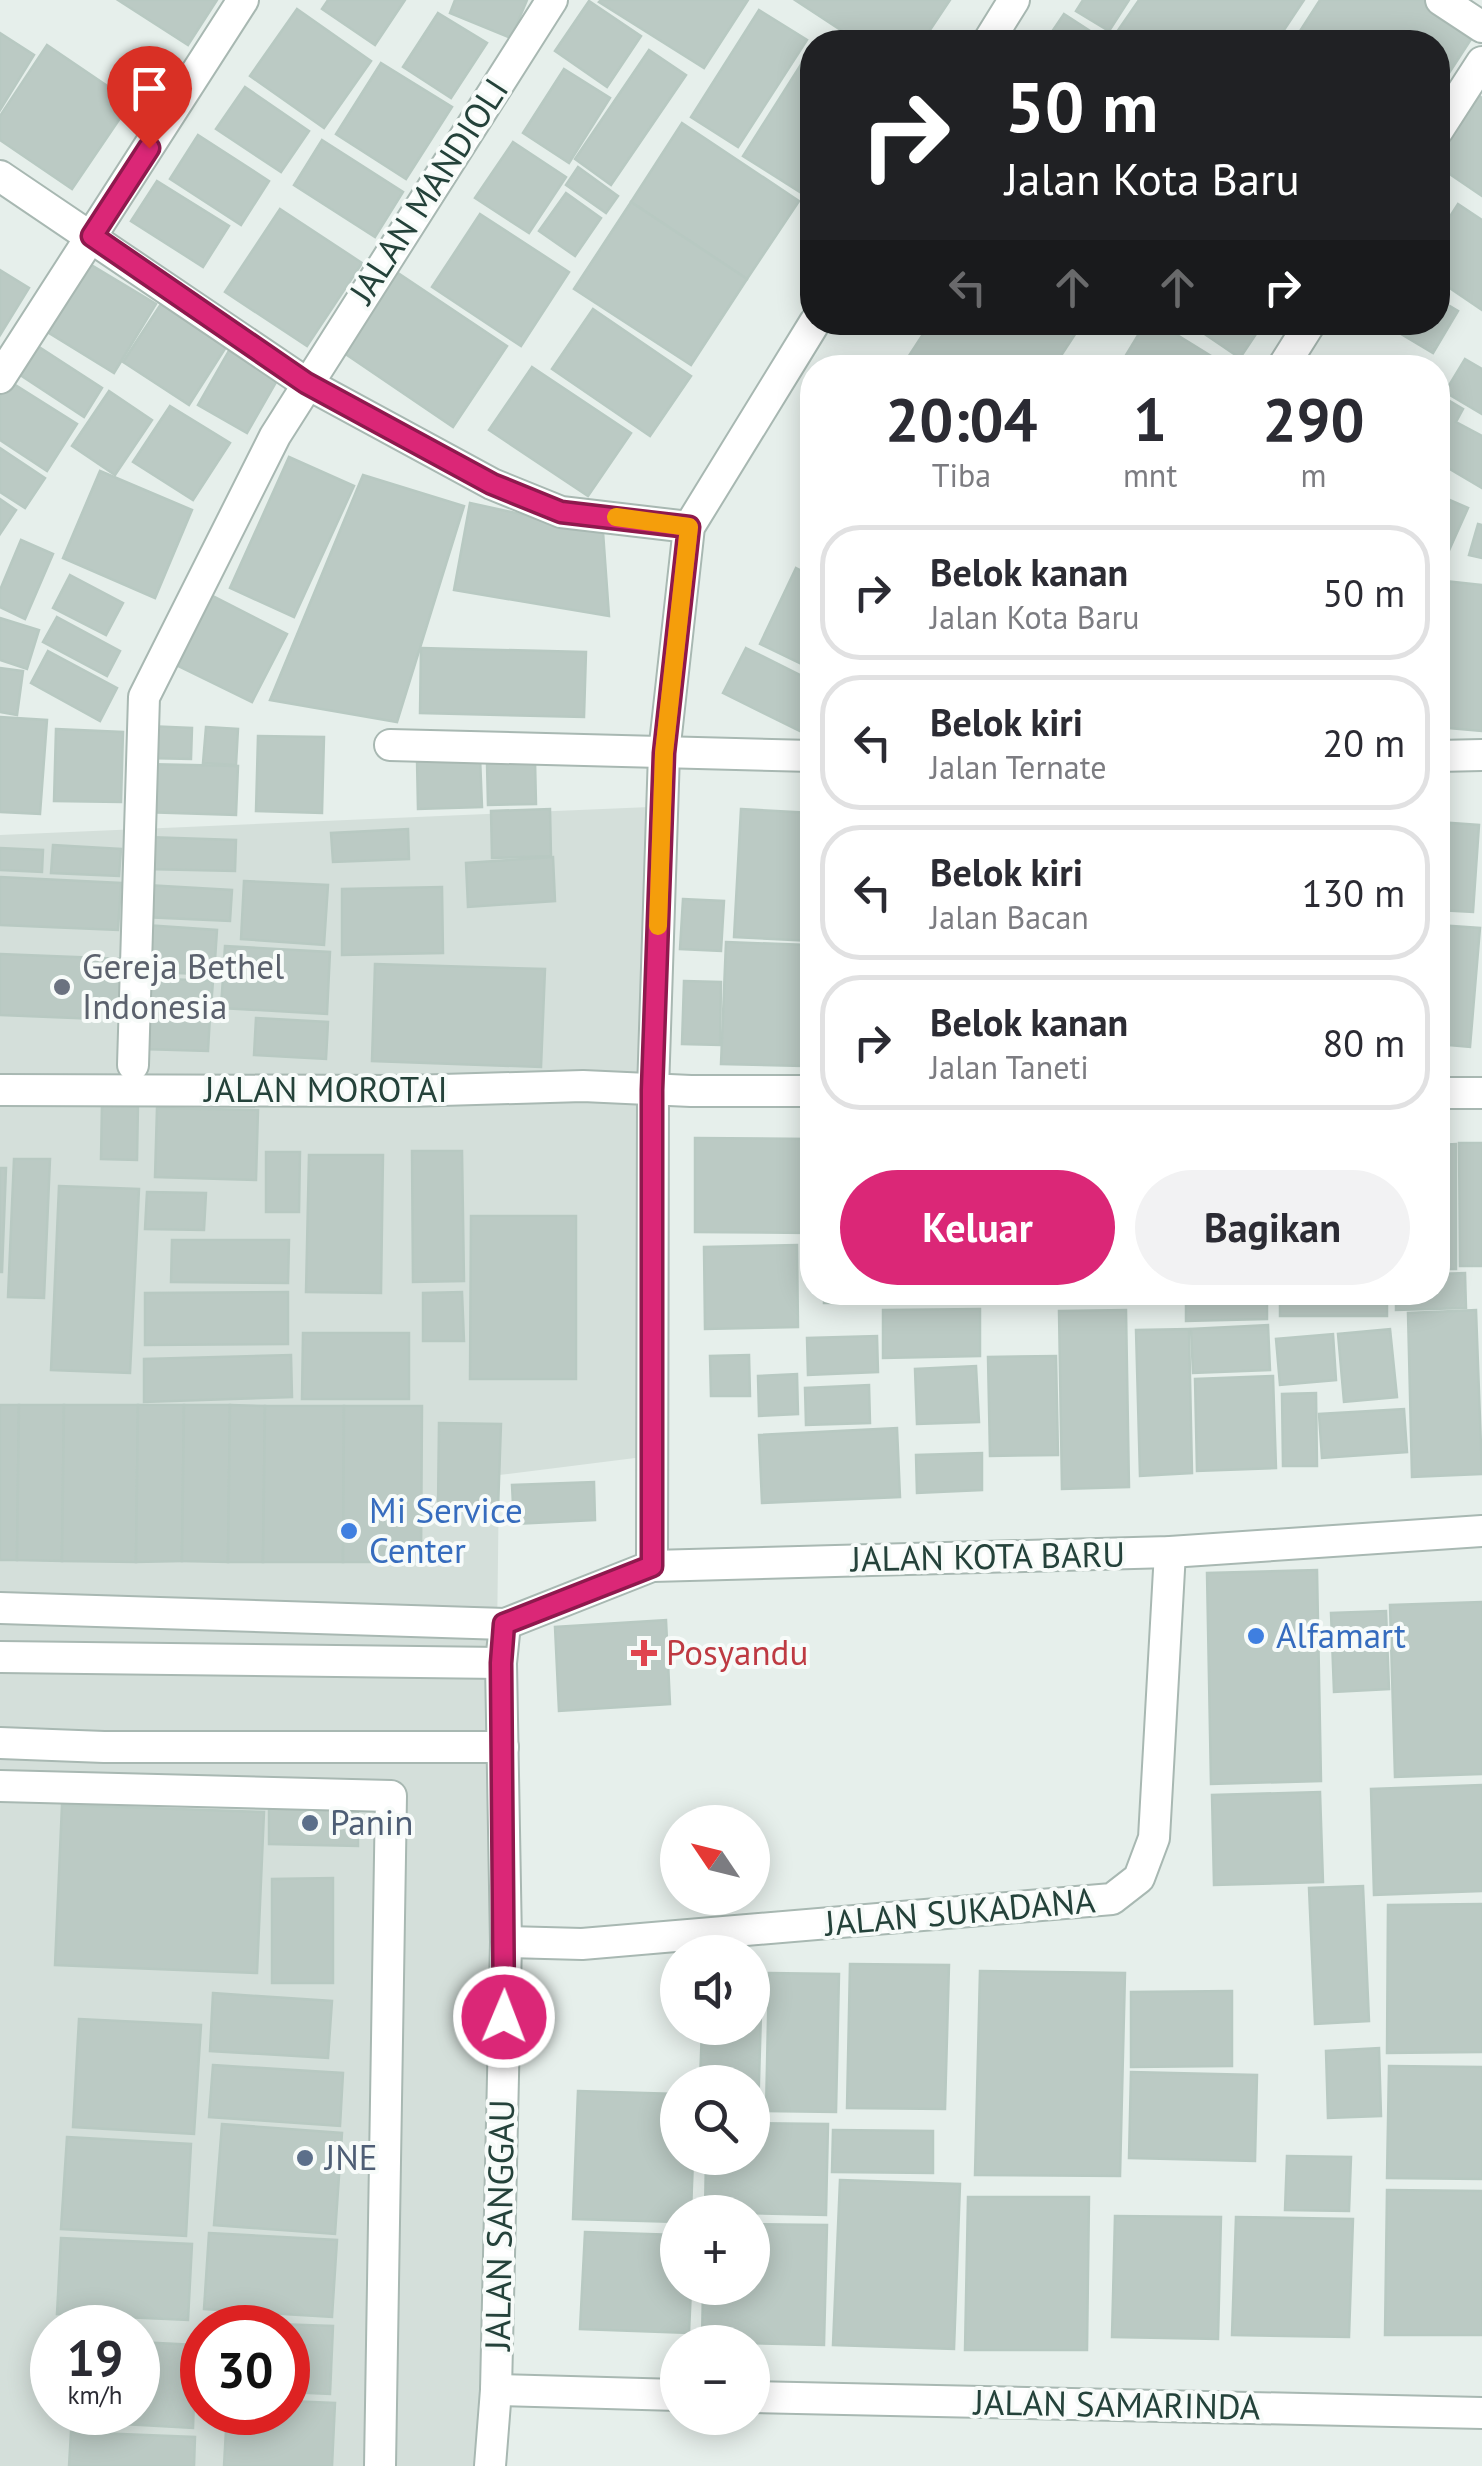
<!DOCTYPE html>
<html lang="id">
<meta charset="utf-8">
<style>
body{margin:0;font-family:"PT Sans",sans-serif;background:#f2f2f3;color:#2b2b33;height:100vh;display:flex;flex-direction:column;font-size:38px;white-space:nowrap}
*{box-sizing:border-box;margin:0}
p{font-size:32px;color:#7c7c81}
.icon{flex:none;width:55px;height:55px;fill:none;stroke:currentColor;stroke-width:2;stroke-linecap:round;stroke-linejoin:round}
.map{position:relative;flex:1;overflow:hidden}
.panel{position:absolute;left:800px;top:355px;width:650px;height:950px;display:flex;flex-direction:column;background:#fff;border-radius:40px;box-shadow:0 5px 25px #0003}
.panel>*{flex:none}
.guide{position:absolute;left:800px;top:30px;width:650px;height:305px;border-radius:40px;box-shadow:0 5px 25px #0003;background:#202124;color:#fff;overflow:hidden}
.needle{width:65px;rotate:305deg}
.tools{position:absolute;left:660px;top:1805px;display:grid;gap:20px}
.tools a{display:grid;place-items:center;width:110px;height:110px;border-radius:50%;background:#fff;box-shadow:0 5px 25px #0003;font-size:50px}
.speed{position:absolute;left:30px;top:2305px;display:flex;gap:20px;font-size:50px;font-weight:700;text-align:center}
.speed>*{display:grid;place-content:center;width:130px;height:130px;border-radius:50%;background:#fff;box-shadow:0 5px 25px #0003;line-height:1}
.speed small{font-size:25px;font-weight:400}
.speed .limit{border:15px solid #d22;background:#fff;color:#111}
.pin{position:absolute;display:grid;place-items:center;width:85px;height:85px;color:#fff;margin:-102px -42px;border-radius:50% 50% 50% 0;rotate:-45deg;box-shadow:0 0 10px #0007}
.pin .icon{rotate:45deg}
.me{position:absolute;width:110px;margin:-55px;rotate:1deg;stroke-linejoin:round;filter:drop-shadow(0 0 8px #0008)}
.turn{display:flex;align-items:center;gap:35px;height:210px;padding:0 40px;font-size:45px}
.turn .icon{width:130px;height:130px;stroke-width:2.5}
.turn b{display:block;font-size:70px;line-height:85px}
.lanes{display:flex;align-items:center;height:95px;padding:0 40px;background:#0003;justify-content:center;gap:50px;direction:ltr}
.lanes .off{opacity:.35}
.eta{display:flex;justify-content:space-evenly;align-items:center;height:170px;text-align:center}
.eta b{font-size:60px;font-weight:700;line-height:70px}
.primary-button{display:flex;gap:20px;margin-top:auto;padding:20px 40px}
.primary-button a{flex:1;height:115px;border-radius:60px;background:#db2777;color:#fff;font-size:40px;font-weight:700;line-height:115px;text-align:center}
.primary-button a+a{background:#f2f2f3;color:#2b2b33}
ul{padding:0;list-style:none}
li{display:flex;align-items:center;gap:30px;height:135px;margin:0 20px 15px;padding:0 20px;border:5px solid #e1e1e2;border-radius:40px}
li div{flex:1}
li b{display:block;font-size:38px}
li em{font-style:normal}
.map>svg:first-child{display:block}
.built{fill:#d4dfda;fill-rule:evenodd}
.building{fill:#bbcac4;stroke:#b8c9c2;stroke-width:2.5}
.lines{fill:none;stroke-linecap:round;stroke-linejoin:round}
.minor-casing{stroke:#a8b8b2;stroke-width:34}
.minor{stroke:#fff;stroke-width:30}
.route-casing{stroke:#8e194d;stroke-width:25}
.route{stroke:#db2777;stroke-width:18}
.slow{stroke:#f59e0b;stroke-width:18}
.worship-dot{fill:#6b7280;stroke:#f7fbf9;stroke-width:4}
.shop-dot{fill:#3f7fe0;stroke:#f7fbf9;stroke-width:4}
.health-dot{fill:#e0444e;stroke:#f7fbf9;stroke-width:4}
.service-dot{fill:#5c6f8a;stroke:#f7fbf9;stroke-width:4}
.labels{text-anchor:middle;stroke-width:8;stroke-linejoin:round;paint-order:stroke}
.street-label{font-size:35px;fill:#24423a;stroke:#f7fbf9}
.worship-label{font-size:35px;fill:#5b616d;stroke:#f7fbf9;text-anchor:start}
.shop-label{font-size:35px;fill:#366cbe;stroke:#f7fbf9;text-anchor:start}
.health-label{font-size:35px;fill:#be3a42;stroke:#f7fbf9;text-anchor:start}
.service-label{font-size:35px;fill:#4e5e75;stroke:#f7fbf9;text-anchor:start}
</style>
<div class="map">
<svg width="1482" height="2466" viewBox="0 0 1482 2466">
<rect width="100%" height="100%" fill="#e6efeb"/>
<path class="built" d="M650,807l1,649 -152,19 -12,991h-487v-1631zM52,2328h86v84h-86zM202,2328h86v84h-86z"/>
<g class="building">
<path d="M118,0h99l-29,45z"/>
<path d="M328,0h77l-30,45 -53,-36z"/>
<path d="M455,0h72l-16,38 -61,-25z"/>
<path d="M601,0h147l-44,68 -105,-66z"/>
<path d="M795,0h155l-28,42h-63z"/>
<path d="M1083,0h46l-20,31 -33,-20z"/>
<path d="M1139,0h165l-28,42h-166z"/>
<path d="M1320,0h104l51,33 -37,57v-48h-145z"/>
<path d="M589,1l52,35 -34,51 -52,-36z"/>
<path d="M297,9l74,52 -47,67 -74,-52z"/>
<path d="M759,10l48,30 -69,107 -47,-30z"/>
<path d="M438,13l49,30 -36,55 -48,-31z"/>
<path d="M1064,14l37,24 -3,4h-53z"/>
<path d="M0,33l34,22 -34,55z"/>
<path d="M47,45l84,57 -59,87 -72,-49v-24z"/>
<path d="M812,47v149l-1,3 -68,-43z"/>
<path d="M649,50l37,25 -75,110 -36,-26z"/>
<path d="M381,63l71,44 -46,72 -70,-45z"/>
<path d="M564,69l46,29 -41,65 -46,-30z"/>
<path d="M245,87l64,44 -28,41 -65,-43z"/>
<path d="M1470,89l12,9v98l-44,-30v-29z"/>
<path d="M682,123l117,78 -52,78 -116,-77z"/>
<path d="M198,135l71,46 -28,44 -71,-46z"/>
<path d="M322,140l81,52 -28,45 -81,-52z"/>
<path d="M513,142l53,35 -37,56 -54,-35z"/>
<path d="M578,167l40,29 -12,17 -40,-28z"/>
<path d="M157,181l72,45 -26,41 -72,-46z"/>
<path d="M566,193l35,25 -26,38 -36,-25z"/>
<path d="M631,202l116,77 -56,86 -117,-76z"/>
<path d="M1458,204l24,16v90l-44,-30v-45z"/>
<path d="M280,209l82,54 -55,83 -82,-54z"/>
<path d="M480,214l89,58 -48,74 -89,-59z"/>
<path d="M83,260l73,44 -42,69 -73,-45z"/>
<path d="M0,270l29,18 -29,47z"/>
<path d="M395,271l112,75 -54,81 -112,-76z"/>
<path d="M1438,299l20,12 -25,42 -52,-31h57z"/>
<path d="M161,304l65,43 -37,58 -66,-43z"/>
<path d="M593,309l98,67 -41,60 -98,-67z"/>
<path d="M931,322h152l-30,46h-152z"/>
<path d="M1146,322h10l68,42 -2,4h-75l-21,-13z"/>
<path d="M1187,322h77l-24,36z"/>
<path d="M36,345l66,43 -18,29 -67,-44z"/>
<path d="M230,349l49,28 -32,56 -49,-28z"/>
<path d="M1465,359l17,10v45l-37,-22z"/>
<path d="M532,367l99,66 -43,63 -99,-66z"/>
<path d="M9,381l68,43 -30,47 -47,-31v-44z"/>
<path d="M109,391l43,29 -37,55 -43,-29z"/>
<path d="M1438,394l25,15 -7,13 26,14v52l-44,-26z"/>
<path d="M170,406l60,37 -37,57 -60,-38z"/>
<path d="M0,448l45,30 -20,30 -25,-16z"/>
<path d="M289,457l65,29 -60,131 -64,-29z"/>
<path d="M100,471l92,39 -37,88 -92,-40z"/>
<path d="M363,475l101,31 -67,216 -127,-22z"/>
<path d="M1438,495l30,13 -30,67z"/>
<path d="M0,499l16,11 -16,24z"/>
<path d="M470,503l133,29 6,84 -155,-26z"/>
<path d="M1478,524l4,1v33l-13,-3z"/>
<path d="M21,540l32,14 -28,65 -25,-12v-17z"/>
<path d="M796,568l16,8v93l-52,-25z"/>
<path d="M70,575l53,28 -17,32 -53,-27z"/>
<path d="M1445,581l37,4v146l-44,-4v-73z"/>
<path d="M209,594l78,40 -35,68 -78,-38z"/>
<path d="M57,617l63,34 -13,25 -64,-34z"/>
<path d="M0,618l39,12 -12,39 -27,-9z"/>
<path d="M421,648l165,4 -2,65 -164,-4z"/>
<path d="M746,648l66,33v56l-89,-44z"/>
<path d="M48,651l69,37 -17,33 -69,-38z"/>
<path d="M0,668l23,3 -6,44 -17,-3z"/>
<path d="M0,717l47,3 -7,94 -40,-2z"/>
<path d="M147,726l45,2 -1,31 -45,-1z"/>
<path d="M206,727l32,2 -2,36 -33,-2z"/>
<path d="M56,729l67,3 -2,70 -67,-1z"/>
<path d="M258,736l66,1 -2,76 -66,-2z"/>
<path d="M480,757l2,50 -64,2 -1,-49z"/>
<path d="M535,761l1,43 -48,1 -1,-42z"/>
<path d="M144,764l94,2 -2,49 -94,-3z"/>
<path d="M550,809l1,47 -59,2 -1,-47z"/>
<path d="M741,809l71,4v128l-78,-4z"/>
<path d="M1438,822l41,3 -6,87 -35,-2z"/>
<path d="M408,829l1,30 -76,3 -2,-29z"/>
<path d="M146,837l90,3 -1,31 -90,-2z"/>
<path d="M53,845l68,4 -2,27 -68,-3z"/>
<path d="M0,848l43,2 -1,22 -42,-2z"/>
<path d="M553,857l2,44 -87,6 -2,-44z"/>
<path d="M0,877l121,6 -3,47 -118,-5z"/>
<path d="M244,881l84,4 -4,60 -83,-6z"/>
<path d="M146,885l86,5 -2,31 -87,-4z"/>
<path d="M442,887l1,66 -101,2v-66z"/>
<path d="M683,899l41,2 -3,50 -41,-2z"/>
<path d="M145,925l72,5 -3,45 -72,-4z"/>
<path d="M1438,925l42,3 -10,119 -32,-3z"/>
<path d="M726,942l82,3 -5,121 -82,-2z"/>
<path d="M225,946l105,6 -3,62 -106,-6z"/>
<path d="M0,954l125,5 -3,61 -122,-5z"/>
<path d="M375,964l170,5 -4,98 -169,-6z"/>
<path d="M142,978l71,3 -2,26 -70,-2z"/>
<path d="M684,981l37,1 -1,63 -38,-1z"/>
<path d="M143,1013l67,2 -2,36 -66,-2z"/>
<path d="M256,1018l72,4 -2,37 -72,-4z"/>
<path d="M102,1103l36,1 -1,56 -36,-1z"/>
<path d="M157,1108l101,2 -2,70 -101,-3z"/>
<path d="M695,1138l116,1 -1,94 -115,-1z"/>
<path d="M1459,1143h23v123h-22z"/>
<path d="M1456,1144v125h-18v-124z"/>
<path d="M412,1151h50l2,130 -51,1z"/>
<path d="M266,1152h34l-1,60h-33z"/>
<path d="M309,1155h74l-2,138 -75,-1z"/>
<path d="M14,1159h36l-6,139 -36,-1z"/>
<path d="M0,1168h6l-4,104h-2z"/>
<path d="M59,1186l80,3 -9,184 -79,-3z"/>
<path d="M147,1192l59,1 -2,37 -59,-1z"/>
<path d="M471,1216h105v163h-106z"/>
<path d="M172,1240h117l-1,43 -117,-1z"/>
<path d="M797,1245l1,82 -93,2 -1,-82z"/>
<path d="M1465,1273l1,35 -70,2v-18h42v-18z"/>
<path d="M288,1292v52l-143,1v-52z"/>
<path d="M462,1292l2,49h-41v-48z"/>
<rect x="824" y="1292" width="79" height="11"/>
<path d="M1186,1292h81v27l-81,2z"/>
<rect x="1280" y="1292" width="107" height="24"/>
<path d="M980,1309v47l-97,2v-48z"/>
<path d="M1126,1310l3,177 -67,2 -3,-178z"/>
<path d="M1476,1310l6,164 -70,3 -4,-164z"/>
<path d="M1268,1325l2,45 -77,3 -2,-44z"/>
<path d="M1189,1329l3,144 -52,3 -4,-146z"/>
<path d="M1390,1329l7,68 -53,5 -6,-68z"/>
<path d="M303,1333h106v66h-107z"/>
<path d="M1333,1334l3,46 -56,5 -4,-46z"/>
<path d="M877,1336l1,36 -70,3 -1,-37z"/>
<path d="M291,1355l1,42 -148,5v-43z"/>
<path d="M749,1355l1,41h-39l-1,-40z"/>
<path d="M1056,1356l2,99 -68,1 -2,-99z"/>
<path d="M976,1366l3,56 -62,2 -2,-55z"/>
<path d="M797,1374l1,40 -39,2 -1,-40z"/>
<path d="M1273,1376l3,92 -79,3 -2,-92z"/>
<path d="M869,1385l1,38 -64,2 -1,-37z"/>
<path d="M1316,1393l1,73h-34l-1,-72z"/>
<path d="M0,1405h19l-2,155h-17z"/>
<path d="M19,1405h45l-2,156 -45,-1z"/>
<path d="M64,1405h74l-2,157 -74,-1z"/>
<path d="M138,1405h46l-2,156 -46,1z"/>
<path d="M184,1405h46l-2,157 -46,-1z"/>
<path d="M230,1405l35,1 -2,156h-35z"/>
<path d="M265,1406h79l-1,156h-80z"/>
<path d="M344,1406h78l-1,156h-78z"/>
<path d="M1404,1409l3,43 -85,6 -3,-44z"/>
<path d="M439,1423l62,1 -3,85 -60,-1z"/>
<path d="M897,1428l3,69 -138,6 -3,-68z"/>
<path d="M982,1453v37l-65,3 -1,-38z"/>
<path d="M594,1482l1,38 -81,4 -2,-39z"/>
<path d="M1317,1570l4,211 -110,3 -4,-211z"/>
<path d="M1482,1602v172l-87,3 -5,-172z"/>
<path d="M1386,1611l3,78 -55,3 -3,-79z"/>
<path d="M666,1620l4,84 -111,7 -4,-84z"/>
<path d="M1482,1785v106l-108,4 -3,-106z"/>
<path d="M1320,1792l3,90 -109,3 -2,-90z"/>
<path d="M269,1804l89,1v41l-89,-2z"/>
<path d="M62,1805l202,7 -7,161 -202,-8z"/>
<path d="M333,1878v105h-61v-104z"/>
<path d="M1363,1886l6,135 -54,3 -6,-136z"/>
<path d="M1482,1904v148l-95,1 1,-148z"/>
<path d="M850,1964l99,1 -4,144 -98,-1z"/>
<path d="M980,1971l145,2 -5,203 -145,-1z"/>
<path d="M769,1973l70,1 -3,138 -70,-1z"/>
<path d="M752,1976l10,1 -4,139h-6v-34h-52l2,-54h50z"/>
<path d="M1232,1991v75l-101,1v-75z"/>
<path d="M213,1993l119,8 -4,57 -118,-7z"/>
<path d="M79,2019l122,6 -7,109 -121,-7z"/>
<path d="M1379,2048l2,68 -53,2 -2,-67z"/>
<path d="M213,2065l130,8 -3,53 -131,-9z"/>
<path d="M1389,2066l93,1v112l-95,-1z"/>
<path d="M1131,2072l126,3 -2,86 -126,-3z"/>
<path d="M578,2091l100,3v64h15l-2,54h-13v10l-105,-3z"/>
<path d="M752,2123l76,1 -2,91 -121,-3 1,-54h46z"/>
<path d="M222,2124l120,9 -7,101 -121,-9z"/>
<path d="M833,2130l100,1v42l-101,-1z"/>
<path d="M67,2137l124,7 -5,92 -125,-7z"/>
<path d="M1287,2156l64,1 -2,54 -64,-1z"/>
<path d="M840,2180l120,4 -6,165 -121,-4z"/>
<path d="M1387,2190l95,1v144h-97z"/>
<path d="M968,2197h121l-2,153h-122z"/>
<path d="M1115,2216l106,1 -3,122 -106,-2z"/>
<path d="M1236,2217l117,2 -4,118 -117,-2z"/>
<path d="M752,2224l75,1 -3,120 -122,-3 1,-54h49z"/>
<path d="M585,2232l93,3v53h13l-2,45 -109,-4z"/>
<path d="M209,2233l128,7 -5,77 -128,-8z"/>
<path d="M61,2238l131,6 -4,76 -131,-6z"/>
<path d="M221,2322l112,4 -3,68 -42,-2v-64h-67z"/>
<path d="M138,2342l58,3 -3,83 -123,-7v-9h68z"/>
<path d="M288,2401l47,2 -3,63h-108l3,-54h61z"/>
<path d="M71,2432l124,5 -1,29h-125z"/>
</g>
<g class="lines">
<g class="minor-casing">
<g id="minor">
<path d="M1441,0l41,27"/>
<path d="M988,42l26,-42"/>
<path d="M1438,130l44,-68"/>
<path d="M0,176l306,207 186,101 69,28 128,15"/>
<path d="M1282,368l29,-46"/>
<path d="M0,378l243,-378"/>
<path d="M390,745l422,11"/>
<path d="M1438,756l44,-1"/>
<path d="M133,1065l11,-368 131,-261 277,-436"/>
<path d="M0,1090l408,1 175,-5 108,5h121"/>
<path d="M1438,1093h44"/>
<path d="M652,1566l1,-476 11,-337 25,-226 126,-205"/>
<path d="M0,1608l505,16 147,-58 518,-14 312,-21"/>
<path d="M0,1657l501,6"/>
<path d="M0,1743l104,4h399"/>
<path d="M0,1786l391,10 -11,670"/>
<path d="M506,1942l76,2 530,-45 27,-21 15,-40 16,-286"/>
<path d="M496,2390l182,5"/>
<path d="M752,2397l730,16"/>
<path d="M490,2466l6,-76 10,-448 -5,-279 4,-39"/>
</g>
</g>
<use href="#minor" class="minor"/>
</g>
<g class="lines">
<g class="route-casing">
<path id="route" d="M149,148l-57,88 214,147 186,101 69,28 128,15 -25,226 -12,337v476l-148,58 -3,39 3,354"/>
</g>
<use href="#route" class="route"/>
<path class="slow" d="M616,517l73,10 -25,226 -6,173"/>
</g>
<circle class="worship-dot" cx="62" cy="987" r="10"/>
<g class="shop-dot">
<circle cx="349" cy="1531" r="10"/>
<circle cx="1256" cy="1636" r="10"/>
</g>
<path class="health-dot" d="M639 1638h10v10h10v10h-10v10h-10v-10h-10v-10h10z"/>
<g class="service-dot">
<circle cx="310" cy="1823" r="10"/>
<circle cx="305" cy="2158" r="10"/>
</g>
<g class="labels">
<g class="street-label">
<text transform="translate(429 191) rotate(-57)" y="12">JALAN MANDIOLI</text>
<text x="326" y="1102">JALAN MOROTAI</text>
<text transform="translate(988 1557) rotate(-1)" y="12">JALAN KOTA BARU</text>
<text transform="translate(960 1912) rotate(-5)" y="12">JALAN SUKADANA</text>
<text transform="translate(500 2225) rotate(-89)" y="12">JALAN SANGGAU</text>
<text transform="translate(1117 2405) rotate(1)" y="12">JALAN SAMARINDA</text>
</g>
<g class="worship-label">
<text x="82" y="979">Gereja Bethel<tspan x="82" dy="40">Indonesia</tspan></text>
</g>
<g class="shop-label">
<text x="369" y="1523">Mi Service<tspan x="369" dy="40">Center</tspan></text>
<text x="1276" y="1648">Alfamart</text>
</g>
<g class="health-label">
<text x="666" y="1665">Posyandu</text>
</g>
<g class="service-label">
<text x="330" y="1835">Panin</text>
<text x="325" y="2170">JNE</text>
</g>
</g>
</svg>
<div class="tools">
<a><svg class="needle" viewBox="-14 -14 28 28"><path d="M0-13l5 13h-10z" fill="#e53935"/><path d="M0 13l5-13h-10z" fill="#7c7c81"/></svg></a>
<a><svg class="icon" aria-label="sound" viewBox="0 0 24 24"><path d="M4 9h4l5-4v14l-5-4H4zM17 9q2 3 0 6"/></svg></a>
<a><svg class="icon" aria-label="search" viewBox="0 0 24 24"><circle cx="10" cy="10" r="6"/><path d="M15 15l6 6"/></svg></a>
<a>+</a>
<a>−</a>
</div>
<div class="speed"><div>19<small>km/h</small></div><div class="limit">30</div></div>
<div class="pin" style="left:149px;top:148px;background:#d93025"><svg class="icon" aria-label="arrive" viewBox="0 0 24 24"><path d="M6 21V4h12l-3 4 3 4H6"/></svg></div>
<svg class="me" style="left:504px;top:2017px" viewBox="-20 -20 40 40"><circle r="17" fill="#db2777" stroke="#fff" stroke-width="3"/><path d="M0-11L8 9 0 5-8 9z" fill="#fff"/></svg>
<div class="guide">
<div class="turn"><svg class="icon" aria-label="right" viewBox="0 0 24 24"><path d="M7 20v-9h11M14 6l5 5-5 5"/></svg><div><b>50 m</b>Jalan Kota Baru</div></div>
<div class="lanes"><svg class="icon off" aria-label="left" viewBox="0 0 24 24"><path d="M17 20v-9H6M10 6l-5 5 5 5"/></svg><svg class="icon off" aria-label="ahead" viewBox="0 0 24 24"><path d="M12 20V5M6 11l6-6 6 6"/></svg><svg class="icon off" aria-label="ahead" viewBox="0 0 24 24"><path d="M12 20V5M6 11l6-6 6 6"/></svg><svg class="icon" aria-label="right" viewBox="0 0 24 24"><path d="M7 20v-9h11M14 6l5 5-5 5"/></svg></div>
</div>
<section class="panel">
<div class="eta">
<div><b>20:04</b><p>Tiba</p></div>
<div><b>1</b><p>mnt</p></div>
<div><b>290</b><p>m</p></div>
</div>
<ul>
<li><svg class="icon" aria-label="right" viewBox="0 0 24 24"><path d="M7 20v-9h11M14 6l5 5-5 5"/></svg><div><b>Belok kanan</b><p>Jalan Kota Baru</p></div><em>50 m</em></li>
<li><svg class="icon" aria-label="left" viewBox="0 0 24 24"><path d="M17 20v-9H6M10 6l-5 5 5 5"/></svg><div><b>Belok kiri</b><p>Jalan Ternate</p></div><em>20 m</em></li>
<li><svg class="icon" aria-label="left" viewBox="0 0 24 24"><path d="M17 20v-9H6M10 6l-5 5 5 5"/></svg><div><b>Belok kiri</b><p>Jalan Bacan</p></div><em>130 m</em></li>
<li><svg class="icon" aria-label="right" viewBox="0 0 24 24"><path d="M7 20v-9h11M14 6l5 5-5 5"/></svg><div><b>Belok kanan</b><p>Jalan Taneti</p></div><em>80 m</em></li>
</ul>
<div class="primary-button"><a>Keluar</a><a>Bagikan</a></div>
</section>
</div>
